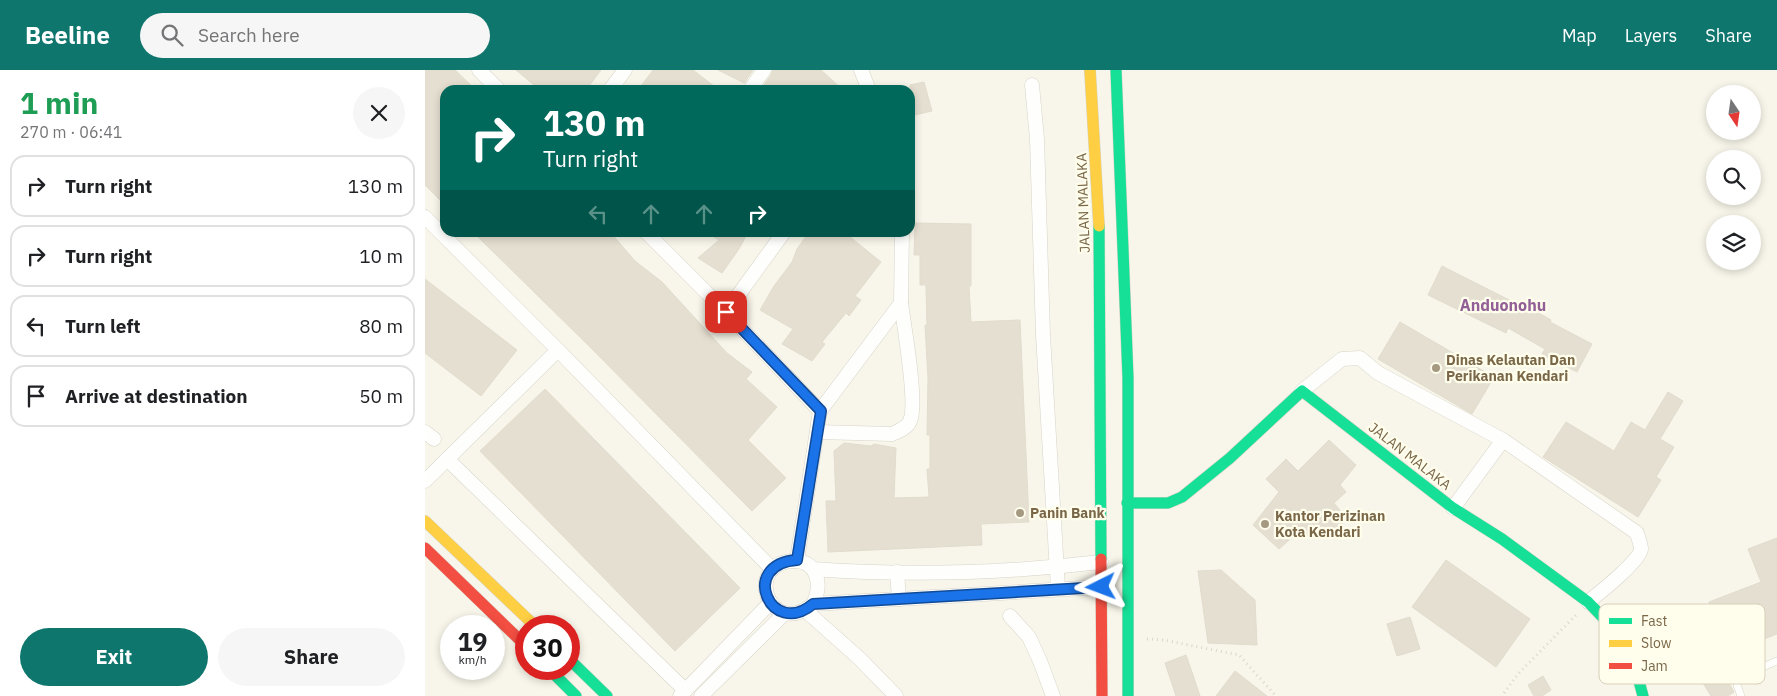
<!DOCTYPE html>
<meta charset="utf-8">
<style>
body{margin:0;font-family:"IBM Plex Sans",sans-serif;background:#f6f6f6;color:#202124;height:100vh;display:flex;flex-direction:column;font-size:19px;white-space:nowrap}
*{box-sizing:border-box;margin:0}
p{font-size:16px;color:#757577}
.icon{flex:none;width:28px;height:28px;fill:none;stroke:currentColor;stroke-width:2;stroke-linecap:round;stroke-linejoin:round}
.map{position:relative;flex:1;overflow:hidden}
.details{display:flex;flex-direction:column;background:#fff;width:425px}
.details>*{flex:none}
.hud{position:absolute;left:15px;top:15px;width:475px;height:152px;border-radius:15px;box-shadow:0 2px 8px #0003;background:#00695c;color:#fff;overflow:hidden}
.needle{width:32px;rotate:167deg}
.controls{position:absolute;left:1281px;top:15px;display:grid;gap:10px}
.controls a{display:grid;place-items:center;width:55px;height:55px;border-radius:50%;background:#fff;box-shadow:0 2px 8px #0003;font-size:25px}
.speed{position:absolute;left:15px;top:545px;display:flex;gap:10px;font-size:25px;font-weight:700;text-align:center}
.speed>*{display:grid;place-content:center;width:65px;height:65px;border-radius:50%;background:#fff;box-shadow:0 2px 8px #0003;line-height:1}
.speed small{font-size:12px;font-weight:400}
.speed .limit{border:8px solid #d22;background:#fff;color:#111}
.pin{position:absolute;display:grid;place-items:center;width:42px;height:42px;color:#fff;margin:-21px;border-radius:10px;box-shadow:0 2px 8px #0006}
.me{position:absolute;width:55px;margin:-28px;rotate:267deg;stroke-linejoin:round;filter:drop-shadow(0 0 4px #0008)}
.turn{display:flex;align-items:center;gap:18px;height:105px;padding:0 20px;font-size:22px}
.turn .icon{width:65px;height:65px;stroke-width:2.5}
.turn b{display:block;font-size:35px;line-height:42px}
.lanes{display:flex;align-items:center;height:48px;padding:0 20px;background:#0003;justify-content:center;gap:25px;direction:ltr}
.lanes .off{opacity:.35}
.round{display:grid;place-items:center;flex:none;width:52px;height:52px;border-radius:26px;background:#f6f6f6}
.overview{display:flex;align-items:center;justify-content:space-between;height:85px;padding:0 20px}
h1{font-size:30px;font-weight:700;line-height:38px;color:#1e9e55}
.button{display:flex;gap:10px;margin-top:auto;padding:10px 20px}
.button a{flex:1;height:58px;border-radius:30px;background:#0f766e;color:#fff;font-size:20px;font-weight:700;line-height:58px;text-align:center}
.button a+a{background:#f6f6f6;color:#202124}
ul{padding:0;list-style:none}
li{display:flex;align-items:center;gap:15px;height:62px;margin:0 10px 8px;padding:0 10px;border:2px solid #e0e0e0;border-radius:15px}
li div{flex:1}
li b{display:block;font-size:19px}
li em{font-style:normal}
header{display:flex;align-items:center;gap:30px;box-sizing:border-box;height:70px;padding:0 25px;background:#0f766e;color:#fff}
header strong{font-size:24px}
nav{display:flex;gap:28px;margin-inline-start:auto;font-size:18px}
.search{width:350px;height:45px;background:#f6f6f6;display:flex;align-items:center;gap:12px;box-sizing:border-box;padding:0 18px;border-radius:28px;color:#757577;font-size:19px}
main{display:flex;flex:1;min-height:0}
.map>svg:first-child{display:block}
.building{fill:#e5dfd1;stroke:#e1dccc}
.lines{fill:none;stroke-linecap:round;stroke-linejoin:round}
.lane-casing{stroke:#d7d3c8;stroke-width:8}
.street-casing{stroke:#d7d3c8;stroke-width:15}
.fast-casing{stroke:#d6d2c5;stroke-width:12}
.slow-casing{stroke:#d6d2c5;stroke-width:12}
.jam-casing{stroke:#d6d2c5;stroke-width:12}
.path{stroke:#dbd6cd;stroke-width:3;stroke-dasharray:1 4;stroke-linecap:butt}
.lane{stroke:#fefefc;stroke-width:7}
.street{stroke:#fefefc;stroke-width:14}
.fast{stroke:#16e098;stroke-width:11}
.slow{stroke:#ffcf43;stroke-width:11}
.jam{stroke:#f24e42;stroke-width:11}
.route-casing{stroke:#114b97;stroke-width:12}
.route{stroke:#1a73e8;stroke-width:9}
.poi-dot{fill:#a59981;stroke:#fffdec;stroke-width:2}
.labels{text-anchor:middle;stroke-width:4.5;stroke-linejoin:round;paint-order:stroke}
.street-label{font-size:14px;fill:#796748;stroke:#fffdec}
.poi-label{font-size:14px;font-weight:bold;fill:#796748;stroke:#fffdec;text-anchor:start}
.quarter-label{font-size:16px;font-weight:bold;fill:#925f96;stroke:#fffdec}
.key{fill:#fffdec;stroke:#d7d0bb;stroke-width:1}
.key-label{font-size:14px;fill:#796748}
</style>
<header>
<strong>Beeline</strong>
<div class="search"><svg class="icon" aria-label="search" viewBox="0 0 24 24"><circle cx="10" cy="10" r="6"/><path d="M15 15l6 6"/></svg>Search here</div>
<nav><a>Map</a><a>Layers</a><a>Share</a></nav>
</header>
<main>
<section class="details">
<div class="overview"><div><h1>1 min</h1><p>270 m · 06:41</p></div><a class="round"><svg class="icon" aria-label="close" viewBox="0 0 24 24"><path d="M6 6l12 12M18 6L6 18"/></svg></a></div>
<ul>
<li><svg class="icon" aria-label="right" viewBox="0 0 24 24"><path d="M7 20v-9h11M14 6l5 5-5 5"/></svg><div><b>Turn right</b></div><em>130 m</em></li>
<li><svg class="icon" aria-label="right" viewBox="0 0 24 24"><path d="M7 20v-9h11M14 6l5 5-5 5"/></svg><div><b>Turn right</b></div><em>10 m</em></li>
<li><svg class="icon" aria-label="left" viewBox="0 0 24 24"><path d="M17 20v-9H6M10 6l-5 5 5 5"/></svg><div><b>Turn left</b></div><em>80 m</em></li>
<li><svg class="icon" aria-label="arrive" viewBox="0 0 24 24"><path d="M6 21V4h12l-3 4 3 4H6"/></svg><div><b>Arrive at destination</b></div><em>50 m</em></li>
</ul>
<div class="button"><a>Exit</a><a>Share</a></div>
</section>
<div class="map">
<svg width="1352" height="626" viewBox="0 0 1352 626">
<rect width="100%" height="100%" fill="#f8f6ea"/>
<g class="building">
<path d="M0,0h30l21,20h-31v115l-20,-20z"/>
<path d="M91,0h85l-15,20h-56l4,-5z"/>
<path d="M228,0h40l26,20h-81z"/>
<path d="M293,0h35l-9,13z"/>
<path d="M348,0h48l22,20h-82l10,-15z"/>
<path d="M499,12l8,29 -22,5v-31z"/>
<path d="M490,153l56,1v62h-2l2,36 49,-2 9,202 -48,2 1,21 -154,7 -2,-51h10l-2,-50 10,-8 27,3 3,-2 22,4 -2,50 35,-1 -2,-28h3v-34h-3l1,-57 -3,-53h2l-1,-40h-6v-30h-6z"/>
<path d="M48,162h137l25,29 27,21 65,71 25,19 -6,7 31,28 -29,33 38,38 -34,33 -163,-165z"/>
<path d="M280,162h43l-9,17 -17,24 -24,-15 21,-18z"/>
<path d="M384,162h35l37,30 -26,34 6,4 -12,16 -3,-3 -24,29 3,2 -13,17 -30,-17 11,-15 -33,-19 14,-24 18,-24 5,-13z"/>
<path d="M1017,196l85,43 1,-2 23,13 -1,2 42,22 -15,28 -35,-18 3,-5 -37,-21 -2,5 -78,-38z"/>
<path d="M0,209l92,71 -36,46 -56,-43z"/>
<path d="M975,252l94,55 -22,37 -94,-55z"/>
<path d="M120,319l195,199 -65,63 -195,-200z"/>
<path d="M1243,322l15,9 -23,38 14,8 -18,30 5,3 -23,37 -95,-60 23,-35 48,29 17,-29 14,8z"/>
<path d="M904,370l27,25 -16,20 6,7 -12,11 13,16 -18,19 -14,-12 -10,13 -8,-6 -18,16 -26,-24 26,-33 -13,-13 20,-20 12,12z"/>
<path d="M1352,468v96l-49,19 -19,-51 52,-20 -13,-33z"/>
<path d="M1021,490l84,59 -34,48 -84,-60z"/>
<path d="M796,500l34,30 2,45 -49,-2 -10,-72z"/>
<path d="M985,547l10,32 -23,7 -10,-32z"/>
<path d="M761,585l7,20 7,21h-24l-11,-33z"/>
<path d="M1291,591l18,31 -6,4h-17l-15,-24z"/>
<path d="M810,601l32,25h-51z"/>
<path d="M1118,606l8,14 -9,6h-8l-6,-11z"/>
</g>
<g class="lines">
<g class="lane-casing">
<path id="lane" d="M1316,626l-4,-11 1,-6 4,-3 35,-15"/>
</g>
<g class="street-casing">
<g id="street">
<path d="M54,0l20,20"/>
<path d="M436,0l8,20"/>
<path d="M607,15l5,54 6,196 15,254"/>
<path d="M185,20l15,-20"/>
<path d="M325,20l14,-20"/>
<path d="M0,147l133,133 214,219"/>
<path d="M221,162l80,80 94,99 -23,149"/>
<path d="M301,242l58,-80"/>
<path d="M877,321l40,-32 18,-1 18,15 125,67 -50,68"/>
<path d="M395,341l81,-108 1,-71"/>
<path d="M0,362l9,7"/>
<path d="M392,362l75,2c7,-3 15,-6 18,-13 8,-17 -6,-95 -9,-118"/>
<path d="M1078,370l134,93c1,5 4,11 4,16 0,11 -43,45 -53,53"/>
<path d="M22,389l238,231"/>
<path d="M0,411l133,-131"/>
<path d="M388,499c95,7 193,4 288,-7"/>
<path d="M472,502l2,27"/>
<path d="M388,534c9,-17 6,-43 -18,-43 -53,0 -26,80 18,43l288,-17"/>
<path d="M380,540l55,49 36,37"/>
<path d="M585,546l19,21 11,24 13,35"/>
<path d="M255,626l90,-93"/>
<path d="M276,626l84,-83"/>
</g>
</g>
<g class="fast-casing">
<g id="fast">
<path d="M691,0l12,308v318"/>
<path d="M674,156l2,333"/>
<path d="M702,433h41l14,-6 48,-39 72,-67 151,117 49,31 86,63 24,25 21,32 10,37"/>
<path d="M144,589l38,37"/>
<path d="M124,599l27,27"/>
</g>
</g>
<g class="slow-casing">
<g id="slow">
<path d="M665,0l9,156"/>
<path d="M0,451l110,105"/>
</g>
</g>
<g class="jam-casing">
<g id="jam">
<path d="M0,478l101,98"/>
<path d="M676,489l1,137"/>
</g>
</g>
<g class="path">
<path d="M722,569l17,1 75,15 37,41"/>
<path d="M1079,623l14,-19 59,-60"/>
</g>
<use href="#lane" class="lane"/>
<use href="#street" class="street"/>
<use href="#fast" class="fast"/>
<use href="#slow" class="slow"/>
<use href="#jam" class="jam"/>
</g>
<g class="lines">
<g class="route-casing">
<path id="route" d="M301,242l95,99 -24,149c-59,4 -26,79 16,44l288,-17"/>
</g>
<use href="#route" class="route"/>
</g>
<g class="poi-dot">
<circle cx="1011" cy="298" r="5"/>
<circle cx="595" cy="443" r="5"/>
<circle cx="840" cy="454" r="5"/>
</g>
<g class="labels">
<g class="street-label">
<text transform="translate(658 133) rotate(-92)" y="5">JALAN MALAKA</text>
<text transform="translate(985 386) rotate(38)" y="5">JALAN MALAKA</text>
</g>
<g class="poi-label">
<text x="1021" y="295">Dinas Kelautan Dan<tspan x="1021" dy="16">Perikanan Kendari</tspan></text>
<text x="605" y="448">Panin Bank</text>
<text x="850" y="451">Kantor Perizinan<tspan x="850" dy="16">Kota Kendari</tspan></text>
</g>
<g class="quarter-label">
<text x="1078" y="241">Anduonohu</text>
</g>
</g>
<rect x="1174" y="534" width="166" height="80" rx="8" class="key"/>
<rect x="1184" y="548" width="23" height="6" fill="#16e098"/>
<rect x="1184" y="570" width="23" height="7" fill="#ffcf43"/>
<rect x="1184" y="593" width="23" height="6" fill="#f24e42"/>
<g class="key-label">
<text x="1216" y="556">Fast</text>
<text x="1216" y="578">Slow</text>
<text x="1216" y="601">Jam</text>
</g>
</svg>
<div class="controls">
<a><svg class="needle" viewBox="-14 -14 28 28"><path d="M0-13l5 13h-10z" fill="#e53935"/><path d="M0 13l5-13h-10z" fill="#757577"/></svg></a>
<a><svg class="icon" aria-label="search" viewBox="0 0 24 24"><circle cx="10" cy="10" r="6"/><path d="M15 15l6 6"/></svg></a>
<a><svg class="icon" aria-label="layers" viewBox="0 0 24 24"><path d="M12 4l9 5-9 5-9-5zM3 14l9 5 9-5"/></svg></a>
</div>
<div class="speed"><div>19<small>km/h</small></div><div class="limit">30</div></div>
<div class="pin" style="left:301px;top:242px;background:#d93025"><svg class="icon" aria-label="arrive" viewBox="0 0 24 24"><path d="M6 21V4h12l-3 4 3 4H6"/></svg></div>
<svg class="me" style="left:676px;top:517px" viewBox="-20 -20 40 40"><path d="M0-17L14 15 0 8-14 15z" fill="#1a73e8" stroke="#fff" stroke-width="4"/></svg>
<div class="hud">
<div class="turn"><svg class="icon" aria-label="right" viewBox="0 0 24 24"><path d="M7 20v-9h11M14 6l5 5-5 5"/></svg><div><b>130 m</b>Turn right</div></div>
<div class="lanes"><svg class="icon off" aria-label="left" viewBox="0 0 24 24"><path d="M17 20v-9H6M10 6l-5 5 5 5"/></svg><svg class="icon off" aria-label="ahead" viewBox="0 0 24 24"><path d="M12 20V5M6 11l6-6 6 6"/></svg><svg class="icon off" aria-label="ahead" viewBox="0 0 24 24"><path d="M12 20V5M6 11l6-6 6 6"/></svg><svg class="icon" aria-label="right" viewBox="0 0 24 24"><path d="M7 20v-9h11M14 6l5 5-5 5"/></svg></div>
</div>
</div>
</main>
